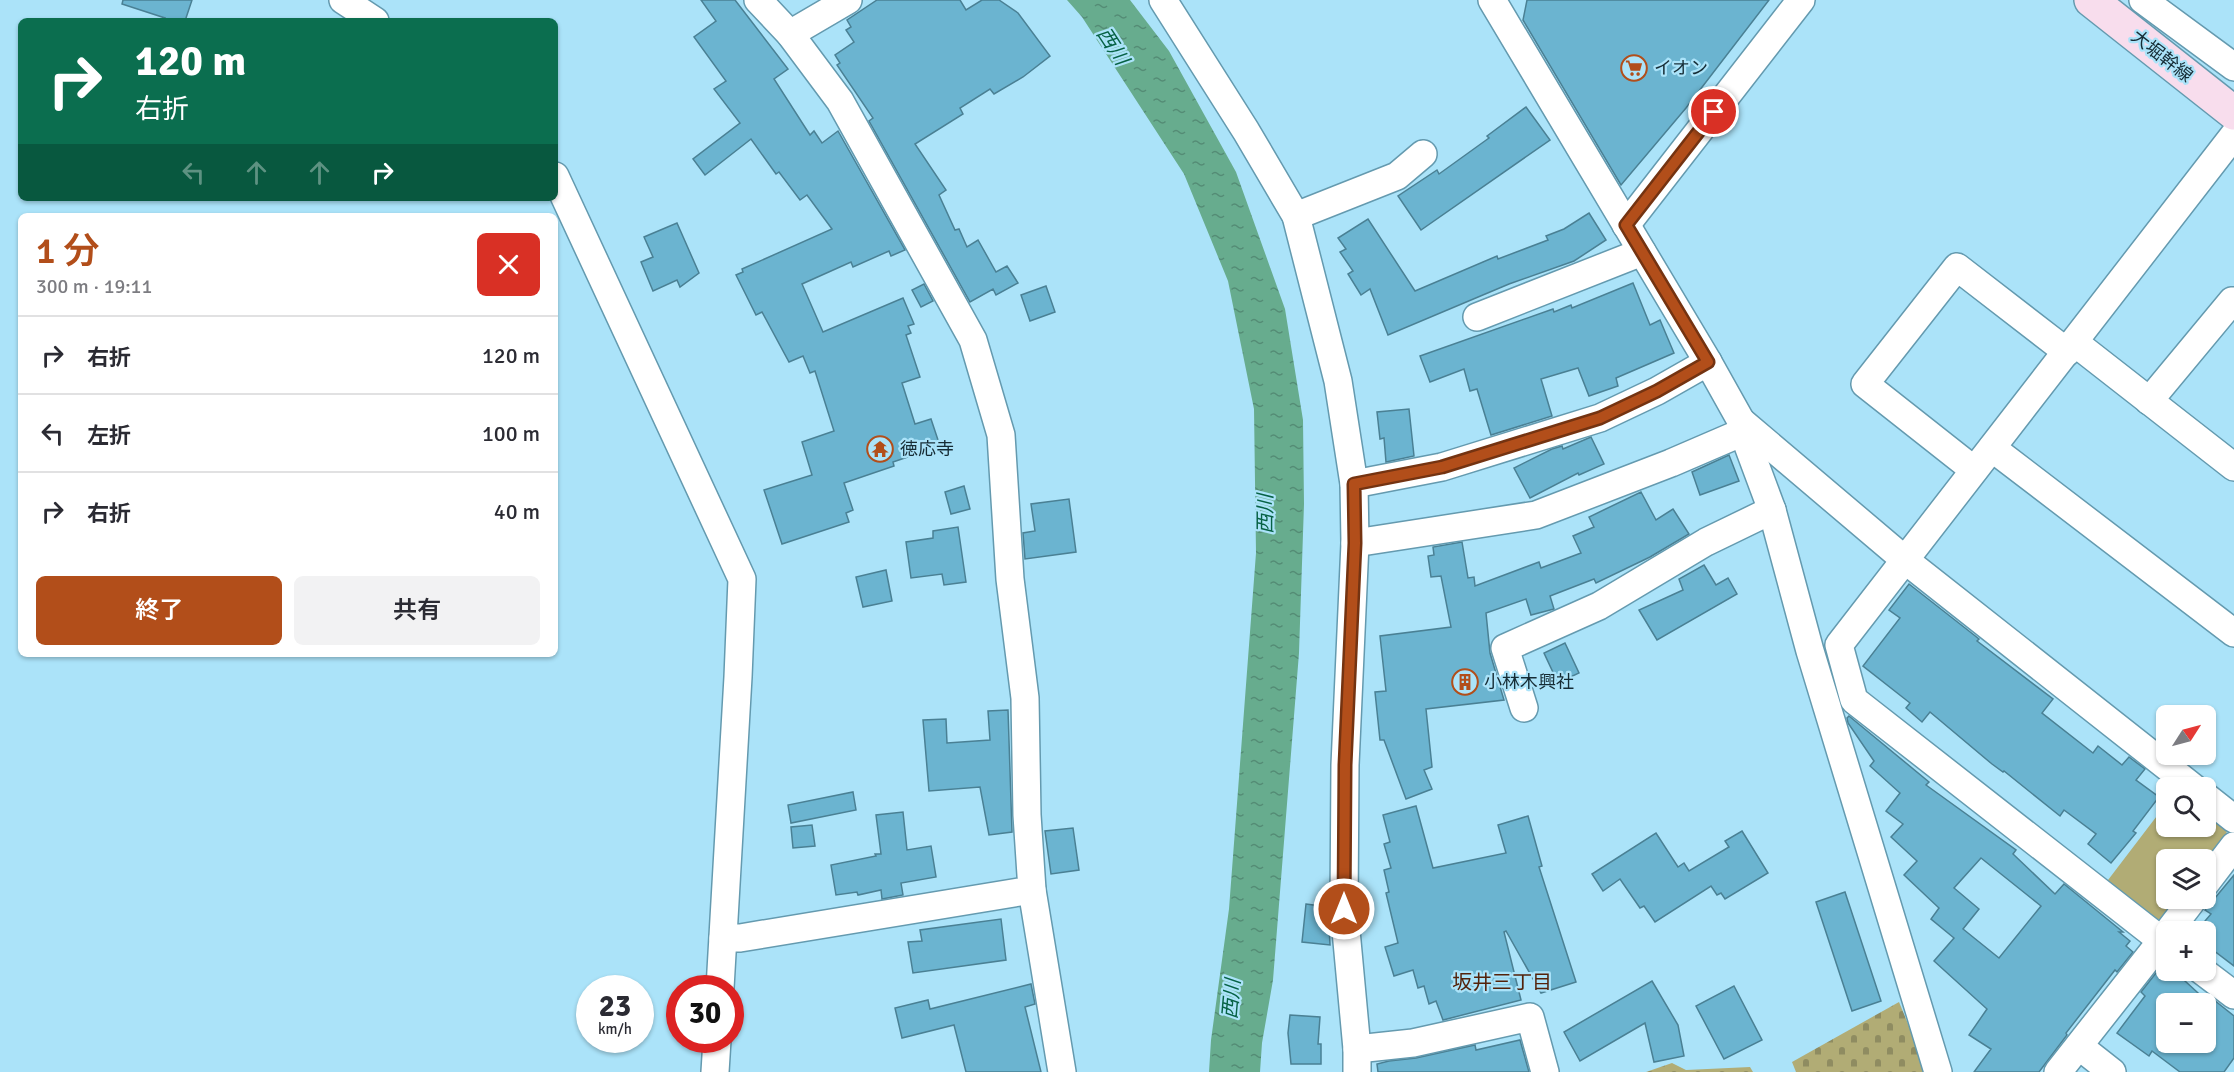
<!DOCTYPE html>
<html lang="ja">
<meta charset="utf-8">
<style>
body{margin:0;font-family:Signika,"Noto Sans JP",sans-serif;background:#f2f2f3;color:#2b2b33;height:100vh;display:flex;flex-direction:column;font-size:22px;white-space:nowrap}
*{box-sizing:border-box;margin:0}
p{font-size:20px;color:#7c7c81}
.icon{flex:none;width:33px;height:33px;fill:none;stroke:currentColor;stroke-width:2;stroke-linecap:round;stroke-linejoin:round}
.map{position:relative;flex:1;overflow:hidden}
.drawer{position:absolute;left:18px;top:213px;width:540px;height:444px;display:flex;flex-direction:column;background:#fff;border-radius:9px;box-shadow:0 2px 4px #0004}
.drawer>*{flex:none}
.top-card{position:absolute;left:18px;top:18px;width:540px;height:183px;border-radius:9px;box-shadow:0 2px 4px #0004;background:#0b6e4f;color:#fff;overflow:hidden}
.needle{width:39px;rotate:54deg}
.controls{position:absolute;left:2156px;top:705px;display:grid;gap:12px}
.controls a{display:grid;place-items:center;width:60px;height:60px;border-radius:9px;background:#fff;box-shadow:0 2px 4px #0004;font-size:30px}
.speed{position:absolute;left:576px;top:975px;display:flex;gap:12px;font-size:30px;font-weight:700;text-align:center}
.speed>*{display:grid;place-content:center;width:78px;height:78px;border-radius:50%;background:#fff;box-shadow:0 2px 4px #0004;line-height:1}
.speed small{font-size:15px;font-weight:400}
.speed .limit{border:9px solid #d22;background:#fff;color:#111}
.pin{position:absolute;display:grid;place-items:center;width:51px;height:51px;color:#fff;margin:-26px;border:3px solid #fff;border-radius:50%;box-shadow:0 2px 6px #0007}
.me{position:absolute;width:66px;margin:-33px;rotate:0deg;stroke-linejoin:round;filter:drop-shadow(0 0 4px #0008)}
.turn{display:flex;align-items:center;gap:21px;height:126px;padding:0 18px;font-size:27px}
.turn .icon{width:78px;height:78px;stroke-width:2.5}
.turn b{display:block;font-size:42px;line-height:51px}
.lanes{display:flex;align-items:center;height:57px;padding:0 18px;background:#0003;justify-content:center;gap:30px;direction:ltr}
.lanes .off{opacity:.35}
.round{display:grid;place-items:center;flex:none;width:63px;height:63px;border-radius:9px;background:#f2f2f3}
.summary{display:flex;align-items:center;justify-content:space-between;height:102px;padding:0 18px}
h1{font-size:36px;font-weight:600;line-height:45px;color:#b24e1a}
.button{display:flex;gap:12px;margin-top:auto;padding:12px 18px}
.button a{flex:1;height:69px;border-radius:9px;background:#b24e1a;color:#fff;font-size:24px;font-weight:600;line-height:69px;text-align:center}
.button a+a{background:#f2f2f3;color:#2b2b33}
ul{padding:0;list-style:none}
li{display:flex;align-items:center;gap:18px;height:78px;padding:0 18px;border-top:2px solid #e1e1e2}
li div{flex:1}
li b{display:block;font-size:22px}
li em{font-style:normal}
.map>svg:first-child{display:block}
.cemetery{fill:url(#cemetery-stones)}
.park{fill:#b1ac75}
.water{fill:url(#water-ripples)}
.building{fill:#6bb4d0;stroke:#4a8094;stroke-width:1.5;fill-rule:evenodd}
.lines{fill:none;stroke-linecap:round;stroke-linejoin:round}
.street-casing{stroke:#649aaf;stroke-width:30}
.secondary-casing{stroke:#649aaf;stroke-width:36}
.street{stroke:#fff;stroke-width:27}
.secondary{stroke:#f8dded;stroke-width:33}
.route-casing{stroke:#743311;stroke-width:15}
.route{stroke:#b24e1a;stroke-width:10}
.labels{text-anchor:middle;stroke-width:4.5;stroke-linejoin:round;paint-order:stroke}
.street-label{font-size:18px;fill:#162c35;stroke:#abe3f9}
.poi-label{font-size:18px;fill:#162c35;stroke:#abe3f9;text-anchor:start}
.water-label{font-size:20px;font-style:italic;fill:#076245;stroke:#abe3f9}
.neighbourhood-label{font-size:20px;fill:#53220a;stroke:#abe3f9}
</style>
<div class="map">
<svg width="2234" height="1072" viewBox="0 0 2234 1072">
<defs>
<pattern id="cemetery-stones" width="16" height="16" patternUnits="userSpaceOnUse" patternTransform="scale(1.5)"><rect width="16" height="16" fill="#b1ac75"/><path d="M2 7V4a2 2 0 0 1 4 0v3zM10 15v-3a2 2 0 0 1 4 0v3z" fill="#8f8c61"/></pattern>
<pattern id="water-ripples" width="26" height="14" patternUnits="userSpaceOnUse" patternTransform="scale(1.5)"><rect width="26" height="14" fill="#67ac8e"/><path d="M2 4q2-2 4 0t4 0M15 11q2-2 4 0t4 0" fill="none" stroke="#548c75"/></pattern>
</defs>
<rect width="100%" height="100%" fill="#abe3f9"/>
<g class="cemetery">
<path d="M1899,1002l29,70h-132l-4,-10z"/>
<path d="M1672,1063l14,7 64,-3 3,5h-107z"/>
</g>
<path class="park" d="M2166,804v22h39v-18l21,17 1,13 -22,28v-6h-39v38l13,1 -16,19 -14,4 -44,-38z"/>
<path class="water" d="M1067,0h63l39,51 67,121 49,137 18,111 1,84 -5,149 -26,327 -11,63 -2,29h-51l2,-32 18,-131 27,-356 -2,-144 -26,-128 -44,-107 -102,-157z"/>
<g class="building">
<path d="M123,0h69l-7,21h-22l2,-3 -43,-14z"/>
<path d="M701,0h34l53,69 -14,10 36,56 4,-4 8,12 16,-12 67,119 -14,6 -2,-5 -36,16 -2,-5 -49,22 21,48 80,-34 11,26 -6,2 3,7 -5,2 14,42 -18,6 13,41 16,-5 9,27 -47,16 1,4 -50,17 9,27 -7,3 3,9 -67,22 -18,-54 48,-15 -10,-33 32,-11 -19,-60 -5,2 -7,-17 -14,6 -27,-50 -6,3 -20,-40 7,-3 -1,-3 90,-40 -25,-34 -7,5 -21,-28 -3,2 -25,-35 -46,36 -12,-16 47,-36 -26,-34 12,-8 -32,-44 22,-16z"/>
<path d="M877,0h83l6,10 16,-10h17l19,13 32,43 -27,21 -29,17 -4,-5 -30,19 3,6 -48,30 31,46 -7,5 16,35 4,-1 8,18 11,-7 18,32 11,-6 11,17 -22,12 -3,-6 -23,13 -101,-181 4,-3 -36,-53 3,-2 -5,-8 19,-13 -8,-12 5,-3 -4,-7z"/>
<path d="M1527,0h242l-83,108 -65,77 -98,-165z"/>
<path d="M1526,107l24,33 -129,90 -23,-34 39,-26 2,4 50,-36 -2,-2z"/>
<path d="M1589,213l17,27 -32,21 -65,23 -121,51 -18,-46 -9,6 -13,-21 5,-3 -13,-19 6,-3 -8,-11 30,-19 47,72 82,-35 1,3 50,-19 -2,-4 18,-7z"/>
<path d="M677,223l22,50 -19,14 -3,-7 -24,11 -12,-29 12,-5 -9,-20z"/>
<path d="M1633,283l17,42 10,-5 14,33 -58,25 2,8 -29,10 -11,-28 -37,11 11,37 -61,19 -14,-46 -7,2 -6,-22 -34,13 -10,-26 133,-47 1,3 17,-7 1,3z"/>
<path d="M924,284l9,17 -12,6 -9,-17z"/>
<path d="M1046,286l9,26 -25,9 -9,-26z"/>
<path d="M1409,409l5,47 -28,6 -2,-24 -4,1 -3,-27z"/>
<path d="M1591,437l13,27 -25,11 -1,-2 -48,25 -16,-30 38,-19 10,-3 1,3z"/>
<path d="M1729,455l10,26 -39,14 -8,-23z"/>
<path d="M964,486l6,23 -19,5 -6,-22z"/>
<path d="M1641,492l15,28 17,-11 16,25 -39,23 -54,26 -2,-4 -44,17 4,13 -23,6 -5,-16 -40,14 4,40 14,47 -78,9 6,58 -8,3 8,19 -26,10 -22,-59h-4l-5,-48 11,-1 -6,-55 71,-9 -10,-51 -10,1 -3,-21 6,-1 -1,-8 29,-5 6,36 6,-1 1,9 64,-24 2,6 40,-15 -8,-17 21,-9 -5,-10z"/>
<path d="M1069,499l7,53 -51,7 -2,-26 12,-2 -4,-27z"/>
<path d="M958,527l8,55 -22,3 -2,-11 -31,4 -5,-36 27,-4v-7z"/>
<path d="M1704,565l12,20 12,-7 9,16 -80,46 -18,-30 44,-20 -4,-11z"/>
<path d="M886,570l6,31 -29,6 -7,-30z"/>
<path d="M1909,584l65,51 5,4 -2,2 76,58 -11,14 51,40 5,-7 24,19 7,-8 16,12 -9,11 23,17 -26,34 3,2 -25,30 -23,-19 8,-10 -32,-24 -4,6 -56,-45 -1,1 -11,-8 -62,-52 -8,10 -16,-14 4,-5 -47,-37 37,-48 -11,-8z"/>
<path d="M1565,643l14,30 -21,10 -14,-30z"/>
<path d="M1008,710l4,122 -23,3 -9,-48 -51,4 -6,-71 23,-1 1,24 43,-3 -2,-29z"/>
<path d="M1849,716l80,66 -3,3 90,65 -3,4 42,40 9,-10 59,48h-4l11,9 -4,5 7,6 -16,20 -2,-2 -49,63 1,2 -28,37h-65l17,-23 -22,-14 18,-26 -53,-48 20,-23 -23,-19 8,-11 -35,-33 13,-14 -26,-24 12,-13 -17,-13 14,-18 -30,-27 4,-5 -26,-38 -1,-5zM1981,858l60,48 -42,52 -36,-29 16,-20 -25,-21z"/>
<path d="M853,792l3,18 -65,13 -3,-18z"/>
<path d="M1416,806l17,62 73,-15 -8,-28 30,-9 14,50 -3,1 37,115 -35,11 -35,-62 -2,1 17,68 -78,20 -7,-19 -7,3 -5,-18 -6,2 -5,-18 -19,6 -9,-29 13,-4 -12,-50 3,-1 -5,-22 7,-2 -7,-24 6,-2 -7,-27z"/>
<path d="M903,812l4,38 24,-4 5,31 -35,6 2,12 -21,4 -1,-9 -23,5 -1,-3 -21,3 -5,-30 45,-9 -1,-2h6l-5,-39z"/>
<path d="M812,825l3,21 -22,2 -2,-21z"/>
<path d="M1073,828l6,42 -28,4 -6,-43z"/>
<path d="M1742,831l26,42 -43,26 -4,-6 -4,2 -6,-9 -56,36 -11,-16 -4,2 -20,-29 -17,12 -11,-17 64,-41 22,34 6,-4 5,8 40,-24 -4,-6z"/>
<path d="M2234,875v91l-29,-22v-23l6,-7 -6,-4z"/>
<path d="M1845,892l36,109 -29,10 -36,-109z"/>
<path d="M1306,904l22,3 2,38 -28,-3z"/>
<path d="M1001,919l5,41 -93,13 -5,-31 14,-1 -2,-11z"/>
<path d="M2166,967v3h7l37,34h-44v38h39v-31l9,-11 20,16v42l-10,14h-44l-28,-21 -3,5 -32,-23 28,-37 -4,-4 19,-24 4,2z"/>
<path d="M1652,981l26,44 6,31 -30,6 -9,-39 -65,38 -16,-29z"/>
<path d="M1031,984l4,20 -10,3 16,65h-75l-12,-47 -52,13 -7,-30 33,-8 2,9z"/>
<path d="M1734,986l28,54 -38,19 -28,-53z"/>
<path d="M1290,1015l30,2 -2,27h3v20h-30l-3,-31z"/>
<path d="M1520,1040l9,32h-151l-1,-8 12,-3 27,-3 59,-13 1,5z"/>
</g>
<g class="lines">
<g class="street-casing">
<g id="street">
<path d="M343,0l32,21"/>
<path d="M758,0l32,34 50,67 133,239 28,95 9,144 15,119 2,117 5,75 30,182"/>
<path d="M1163,0l83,131 50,85 42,165 16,103 1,59 -10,222 -1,144 13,140v23"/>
<path d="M1492,0l216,362 33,59 2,11 29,78 38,141 128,421"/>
<path d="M2143,0l91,67"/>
<path d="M790,34l58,-34"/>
<path d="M555,176l187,403 -4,98 -18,311"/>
<path d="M1296,216l101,-40 26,-22"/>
<path d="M1626,225l175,-225"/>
<path d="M1477,317l165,-65"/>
<path d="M2074,342l160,125"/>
<path d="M2149,401l83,-100"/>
<path d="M1741,421l164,139 289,228"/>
<path d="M1992,448l242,185"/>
<path d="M1974,470l-109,-86 92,-117 110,85"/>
<path d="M1354,484l88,-17 158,-49 57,-27 51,-29"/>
<path d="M1355,543l181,-28 135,-52 72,-31"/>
<path d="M1524,708l-19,-60 94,-42 107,-64 66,-32"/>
<path d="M2205,796l29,23"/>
<path d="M2205,884l29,-38"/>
<path d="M2168,932l26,-34"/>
<path d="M723,938h17l292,-48"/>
<path d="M2166,944l-312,-244 -15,-55 395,-510"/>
<path d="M2201,970l33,25"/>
<path d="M2079,1046l33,26"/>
<path d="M1357,1049l56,-6 117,-26 15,55"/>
<path d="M715,1072l2,-32"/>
<path d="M2058,1072l108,-137"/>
</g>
</g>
<g class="secondary-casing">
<path id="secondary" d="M2091,0l143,113"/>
</g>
<use href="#street" class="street"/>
<use href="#secondary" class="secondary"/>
</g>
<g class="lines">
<g class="route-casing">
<path id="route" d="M1344,909l1,-144 10,-222 -1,-59 88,-17 158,-49 57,-27 51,-29 -82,-137 88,-113"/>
</g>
<use href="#route" class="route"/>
</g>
<defs>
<g id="supermarket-ring" transform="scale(1.35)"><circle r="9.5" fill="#abe3f9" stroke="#b24e1a" stroke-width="1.5"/><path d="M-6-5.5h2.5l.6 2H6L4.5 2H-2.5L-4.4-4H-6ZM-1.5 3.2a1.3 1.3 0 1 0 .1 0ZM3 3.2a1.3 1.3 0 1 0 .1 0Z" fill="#b24e1a"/></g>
<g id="temple-ring" transform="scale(1.35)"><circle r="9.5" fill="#abe3f9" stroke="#b24e1a" stroke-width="1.5"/><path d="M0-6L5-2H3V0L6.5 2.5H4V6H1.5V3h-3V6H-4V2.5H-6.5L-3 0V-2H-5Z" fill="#b24e1a"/></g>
<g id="building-ring" transform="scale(1.35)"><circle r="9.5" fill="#abe3f9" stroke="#b24e1a" stroke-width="1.5"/><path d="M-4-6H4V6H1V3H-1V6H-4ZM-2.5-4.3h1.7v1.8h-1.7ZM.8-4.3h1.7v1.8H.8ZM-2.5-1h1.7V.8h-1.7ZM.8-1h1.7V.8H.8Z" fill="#b24e1a"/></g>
</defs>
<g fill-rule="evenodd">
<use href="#supermarket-ring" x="1634" y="68"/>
<use href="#temple-ring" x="880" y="449"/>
<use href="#building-ring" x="1465" y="682"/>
</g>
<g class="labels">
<g class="street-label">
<text transform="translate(2162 56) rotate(38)" y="6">大堀幹線</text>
</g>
<g class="poi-label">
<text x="1654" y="74">イオン</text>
<text x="900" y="455">徳応寺</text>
<text x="1484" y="688">小林木興社</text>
</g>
<g class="water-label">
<text transform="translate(1113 46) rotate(57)" y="7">西川</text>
<text transform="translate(1265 514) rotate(-90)" y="7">西川</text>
<text transform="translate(1231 999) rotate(-85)" y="7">西川</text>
</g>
<g class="neighbourhood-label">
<text x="1502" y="989">坂井三丁目</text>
</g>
</g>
</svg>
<div class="controls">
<a><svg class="needle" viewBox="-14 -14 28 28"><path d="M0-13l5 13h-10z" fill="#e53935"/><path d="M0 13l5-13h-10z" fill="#7c7c81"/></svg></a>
<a><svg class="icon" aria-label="search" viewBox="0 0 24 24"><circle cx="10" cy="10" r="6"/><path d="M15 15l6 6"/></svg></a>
<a><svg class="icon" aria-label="layers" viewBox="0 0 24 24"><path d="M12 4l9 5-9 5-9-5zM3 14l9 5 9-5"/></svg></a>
<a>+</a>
<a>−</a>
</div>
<div class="speed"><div>23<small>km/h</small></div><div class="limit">30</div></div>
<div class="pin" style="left:1714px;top:112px;background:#d93025"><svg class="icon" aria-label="arrive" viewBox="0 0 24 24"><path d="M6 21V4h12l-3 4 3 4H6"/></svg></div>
<svg class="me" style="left:1344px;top:909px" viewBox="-20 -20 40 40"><circle r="17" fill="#b24e1a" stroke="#fff" stroke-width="3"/><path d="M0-11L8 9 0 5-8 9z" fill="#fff"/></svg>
<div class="top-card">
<div class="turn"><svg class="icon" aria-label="right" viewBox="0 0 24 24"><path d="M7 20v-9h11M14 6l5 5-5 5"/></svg><div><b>120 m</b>右折</div></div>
<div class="lanes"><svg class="icon off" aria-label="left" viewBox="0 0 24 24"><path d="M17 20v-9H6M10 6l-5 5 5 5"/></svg><svg class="icon off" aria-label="ahead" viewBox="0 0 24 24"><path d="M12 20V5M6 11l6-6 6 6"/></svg><svg class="icon off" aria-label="ahead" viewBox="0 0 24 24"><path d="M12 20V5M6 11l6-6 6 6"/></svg><svg class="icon" aria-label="right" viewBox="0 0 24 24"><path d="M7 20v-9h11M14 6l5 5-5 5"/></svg></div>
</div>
<section class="drawer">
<div class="summary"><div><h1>1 分</h1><p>300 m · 19:11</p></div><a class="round" style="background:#d93025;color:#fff"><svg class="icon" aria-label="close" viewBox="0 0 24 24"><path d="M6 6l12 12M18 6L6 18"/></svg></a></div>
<ul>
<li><svg class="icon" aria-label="right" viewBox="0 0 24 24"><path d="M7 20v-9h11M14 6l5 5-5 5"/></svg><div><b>右折</b></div><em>120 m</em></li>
<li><svg class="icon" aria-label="left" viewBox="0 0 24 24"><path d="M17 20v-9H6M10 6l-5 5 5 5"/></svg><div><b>左折</b></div><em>100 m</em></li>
<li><svg class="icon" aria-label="right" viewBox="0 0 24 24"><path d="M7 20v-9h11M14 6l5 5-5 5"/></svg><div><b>右折</b></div><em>40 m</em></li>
</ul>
<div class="button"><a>終了</a><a>共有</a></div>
</section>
</div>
